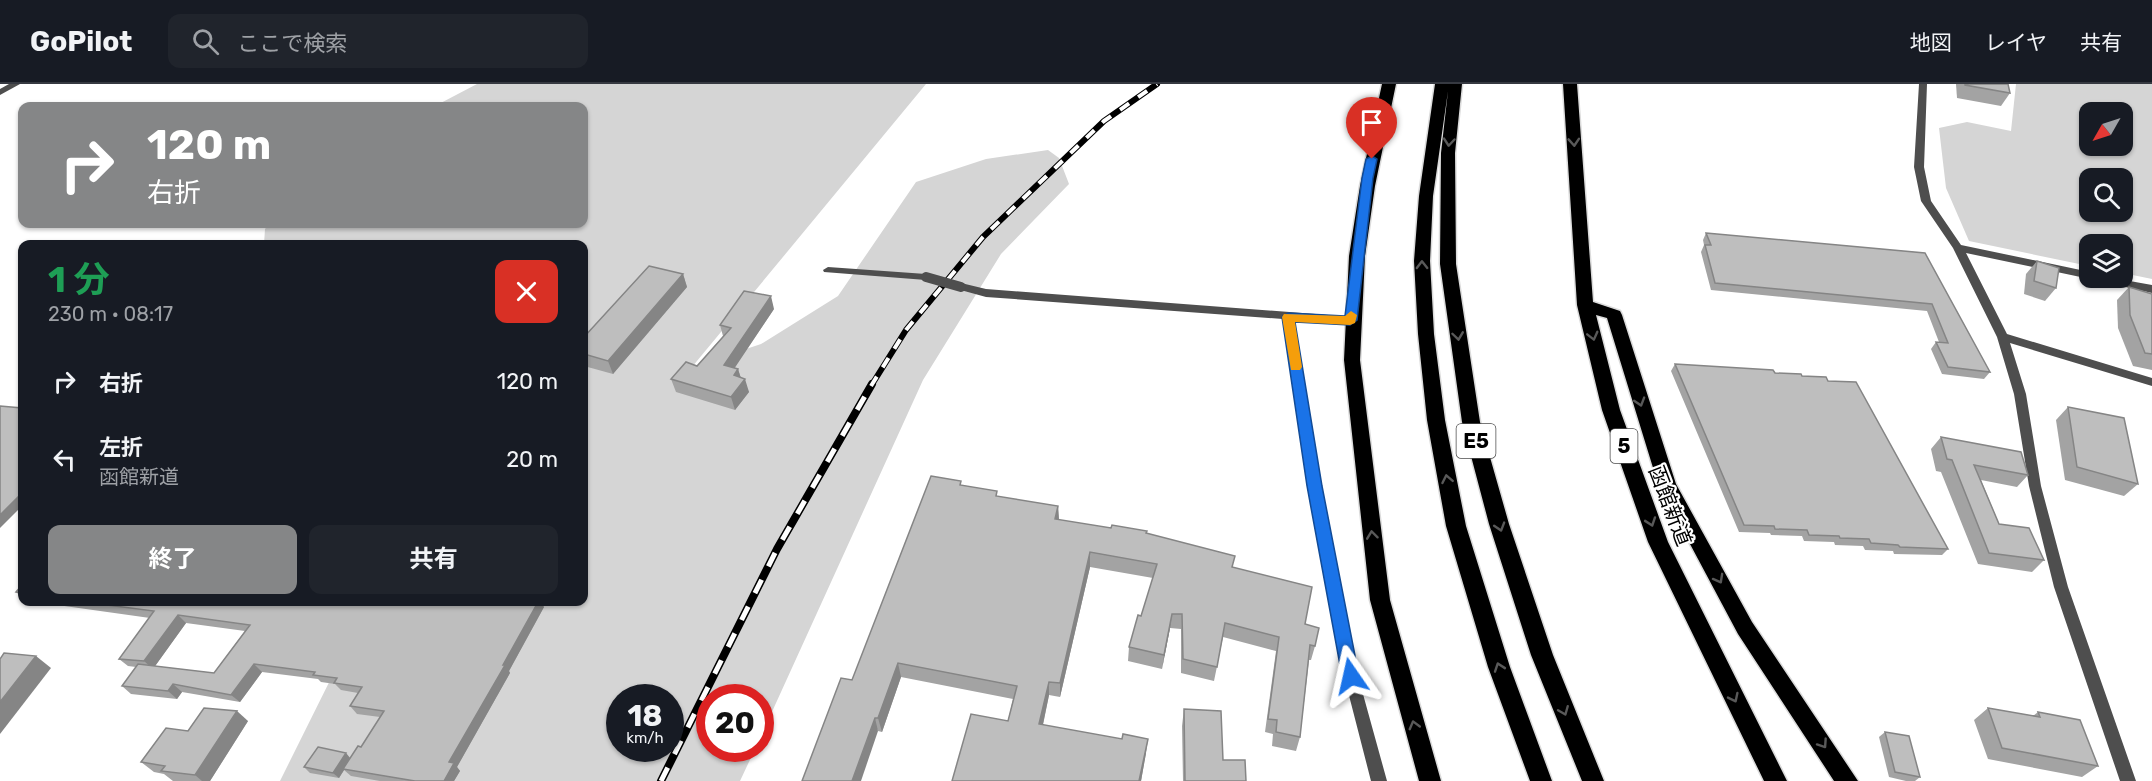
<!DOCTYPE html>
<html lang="ja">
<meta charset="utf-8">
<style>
body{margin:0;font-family:Rubik,"Noto Sans JP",sans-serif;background:#20242c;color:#f1f3f6;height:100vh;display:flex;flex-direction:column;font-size:22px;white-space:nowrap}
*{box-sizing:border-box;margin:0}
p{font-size:20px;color:#9ea1a6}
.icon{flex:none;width:33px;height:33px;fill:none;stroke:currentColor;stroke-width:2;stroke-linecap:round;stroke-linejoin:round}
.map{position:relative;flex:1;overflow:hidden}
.sheet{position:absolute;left:18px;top:156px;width:570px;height:366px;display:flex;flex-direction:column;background:#171b24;border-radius:12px;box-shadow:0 2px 4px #0004}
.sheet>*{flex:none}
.banner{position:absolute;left:18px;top:18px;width:570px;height:126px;border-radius:12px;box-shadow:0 2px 4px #0004;background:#858687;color:#fff;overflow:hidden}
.needle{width:39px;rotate:231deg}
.buttons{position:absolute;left:2079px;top:18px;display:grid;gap:12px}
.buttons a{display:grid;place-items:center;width:54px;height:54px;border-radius:12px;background:#171b24;box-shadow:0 2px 4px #0004;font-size:30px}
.speed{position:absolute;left:606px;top:600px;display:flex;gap:12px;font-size:30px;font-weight:700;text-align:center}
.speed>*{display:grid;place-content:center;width:78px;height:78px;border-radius:50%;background:#171b24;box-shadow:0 2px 4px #0004;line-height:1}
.speed small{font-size:15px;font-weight:400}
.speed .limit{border:9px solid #d22;background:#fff;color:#111}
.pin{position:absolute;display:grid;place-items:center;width:51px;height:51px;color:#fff;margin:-62px -26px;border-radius:50% 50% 50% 0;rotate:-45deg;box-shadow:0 0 6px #0007}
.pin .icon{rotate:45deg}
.me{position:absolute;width:66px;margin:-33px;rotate:349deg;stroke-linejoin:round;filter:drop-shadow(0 0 4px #0008)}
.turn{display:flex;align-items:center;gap:21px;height:126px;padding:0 30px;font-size:27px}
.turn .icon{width:78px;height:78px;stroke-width:2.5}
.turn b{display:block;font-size:42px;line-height:51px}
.round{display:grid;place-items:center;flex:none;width:63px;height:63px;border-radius:12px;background:#20242c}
.summary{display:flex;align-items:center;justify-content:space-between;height:102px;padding:0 30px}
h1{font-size:36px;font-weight:700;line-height:45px;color:#1e9e55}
.button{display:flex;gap:12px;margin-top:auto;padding:12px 30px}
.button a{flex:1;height:69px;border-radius:12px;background:#858687;color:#fff;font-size:24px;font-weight:700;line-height:69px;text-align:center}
.button a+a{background:#20242c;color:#f1f3f6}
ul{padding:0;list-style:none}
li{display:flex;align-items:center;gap:18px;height:78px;padding:0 30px}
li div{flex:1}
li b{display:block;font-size:22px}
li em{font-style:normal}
header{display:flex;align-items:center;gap:36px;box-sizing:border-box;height:84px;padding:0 30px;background:#171b24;border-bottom:2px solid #363941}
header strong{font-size:28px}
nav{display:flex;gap:33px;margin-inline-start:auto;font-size:21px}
.search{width:420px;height:54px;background:#20242c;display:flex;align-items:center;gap:15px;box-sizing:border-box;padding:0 21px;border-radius:12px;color:#9ea1a6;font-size:22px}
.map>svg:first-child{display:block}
.green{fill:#d5d5d5;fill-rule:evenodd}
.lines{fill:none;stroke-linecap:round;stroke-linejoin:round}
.highway-casing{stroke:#dbdbdb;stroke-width:3}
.lane{fill:#4e4e4e;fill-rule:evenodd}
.street{fill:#4e4e4e;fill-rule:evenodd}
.highway{fill:#000;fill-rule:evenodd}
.rail-far1-casing{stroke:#000;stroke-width:6}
.rail-casing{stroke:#000;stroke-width:8}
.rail-far1{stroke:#fff;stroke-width:4;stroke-dasharray:11;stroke-linecap:butt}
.rail{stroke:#fff;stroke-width:5;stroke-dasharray:15;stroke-linecap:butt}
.lane-bridge{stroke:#4e4e4e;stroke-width:10}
.wall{fill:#a3a3a3;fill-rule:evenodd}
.shaded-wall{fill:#858585}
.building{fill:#bebebe;stroke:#858585;stroke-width:1.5}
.oneway{stroke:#595959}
.route{fill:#1a73e8;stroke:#114b97;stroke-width:1.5}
.slow{fill:#f59e0b}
.labels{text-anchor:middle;stroke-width:4.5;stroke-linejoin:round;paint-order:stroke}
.shield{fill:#fff;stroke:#4c4c4c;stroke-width:1.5}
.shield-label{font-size:20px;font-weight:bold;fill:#000}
.street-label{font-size:21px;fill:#000;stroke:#fff}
</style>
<header>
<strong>GoPilot</strong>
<div class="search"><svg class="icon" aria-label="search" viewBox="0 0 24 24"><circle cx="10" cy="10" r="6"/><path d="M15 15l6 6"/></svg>ここで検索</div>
<nav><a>地図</a><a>レイヤ</a><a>共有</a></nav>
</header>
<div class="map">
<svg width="2152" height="697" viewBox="0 0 2152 697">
<rect width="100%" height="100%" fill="#fff"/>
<g class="green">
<path d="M477,0h449l-234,283 69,-23 77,-48 78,-114 70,-23 62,-9 11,8 10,26 -68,70 -78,126 -162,356 -1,-38h-50v50l45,1 -15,32h-460l89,-179h215v-358h-320l1,-15 4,-5h315v-118h-149zM620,614h50v50h-50z"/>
<path d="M2016,0h136v195l-29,-6 -1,-29h-32l-1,22 -120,-25 -23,-53 -7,-60 28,-6 44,9zM2090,28h32v34h-32zM2090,94h32v34h-32z"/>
</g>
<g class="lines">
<g class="highway-casing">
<g id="highway">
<path d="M1382,0h14l-21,102 -10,70 -5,104 30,240 51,181h-22l-49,-181 -26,-240 5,-104 11,-70z"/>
<path d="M1435,0h27l-7,69 1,111 24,158 29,102 44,131 51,126h-22l-51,-126 -42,-131 -27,-102 -22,-158 1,-111 7,-62 -15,105 -3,65 4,73 11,86 21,106 44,141 42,114h-22l-42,-114 -42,-141 -19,-106 -9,-86 -4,-73 5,-65z"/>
<path d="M1563,0h14l16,218 27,9 2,4 54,169 76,138 106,159h-24l-96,-147 -80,-150 -51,-166 -11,-3 24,95 48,132 119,239h-23l-116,-239 -46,-132 -25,-105z"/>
</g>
</g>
<g class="lane">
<path d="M828,183l98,7 5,3 -5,3 -102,-8 -1,-2z"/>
<path d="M961,199l25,6 368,28 1,3 -5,4 -56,-4 27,166 37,190 29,105h-16l-27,-105 -35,-190 -26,-167 -297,-22 -29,-8 -1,-2z"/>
</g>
<g class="street">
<path d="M9,0h11l-20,11v-6z"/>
<path d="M1919,0h8l-3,83 7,34 30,44 129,27v6h23l39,7v8l-53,-12 -5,-3 -4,1 -124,-26 41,81 145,44v8l-142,-43 16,51 15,92 27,101 68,194h-16l-66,-194 -25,-101 -15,-92 -17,-57 -44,-89 -32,-47 -7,-34z"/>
</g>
<use href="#highway" class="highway"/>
<g class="rail-far1-casing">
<path id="rail-far1" d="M871,302l35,-56 77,-93 121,-116 53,-37"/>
</g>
<g class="rail-casing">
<path id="rail" d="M661,697l116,-232 95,-165"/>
</g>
<use href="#rail-far1" class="rail-far1"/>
<use href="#rail" class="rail"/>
<path class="lane-bridge" d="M926,193l35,10"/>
</g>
<g class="wall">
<path d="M1956,0h52l2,9 -9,13 -44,-8z"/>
<path d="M1706,149l219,20 65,119 -6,7 -42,-5 -11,-25 5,-7h3l-12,-31 -216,-21 -10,-38 3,-7 -1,-5z"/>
<path d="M2037,177l19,27 -11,13 -21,-7 2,-20z"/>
<path d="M683,190l4,13 -74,87 -29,-8v-29z"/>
<path d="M2129,203l23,7v76l-19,-4 -15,-38 -1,-28z"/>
<path d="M774,225l-40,59 4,1 3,9 8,14 -14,18 -59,-18 -5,-13 26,-13 26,-30 -3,-11z"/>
<path d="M1675,280l127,12 26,5 120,168 -6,6 -48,-1 -1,-3 -28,-1 -2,-4 -28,-1 -1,-3 -30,-1 -2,-5 -31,-1 -1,-2 -31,-1 -68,-161z"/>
<path d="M2068,323l70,77 -14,12 -59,-16 -9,-60z"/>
<path d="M1941,353l87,38 -11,12 -36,-7 18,44 45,36 -12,12 -54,-8 -37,-92 -5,-1 -5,-22z"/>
<path d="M961,397v4l37,12 60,9 1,14 52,8 36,5 86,34 72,57 10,22 -4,14h-2l-9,77 -4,14 -24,-5 1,-12 -8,-2 11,-81 -53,-14 -9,44 -33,-8v-44l-11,-1 -8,41 -34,-8 1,-14 12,-31 12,-38 -63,-11 -30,130 -11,-2 -6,30 103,28 -5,28h-189l56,-60 5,-22 -112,-22 -19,55 -4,-1 -26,-51z"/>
<path d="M22,501v12l-6,-5z"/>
<path d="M36,518h504l4,5 -35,64 1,2 -53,94 3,4 -6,10h-74l-29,-5 -7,-6 -5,8 -29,-5 -6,-6 46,-9 11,-11 19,-30 -23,-3 -7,-8 8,-13 -17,-3 -6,-6 -14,-2 -3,-3 -56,-7 -22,30 -58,-10 -5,7 -46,-5 -9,-8 14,-19 -8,-1 -9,-7 31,-41zM186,539l59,8 -31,42 -59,-7z"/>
<path d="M1988,624l45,8 5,-4 60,54 -16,11 -94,-18 -14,-39z"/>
<path d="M1184,625l39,51 23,21h-63l-1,-55z"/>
<path d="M248,637l-38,60h-37l-9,-7 -10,-2 -13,-10 47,-31z"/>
<path d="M1885,648l35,45 -5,4h-9l-17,-4 -10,-40z"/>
</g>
<g class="shaded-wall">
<path d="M683,190l4,13 -74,87 -5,-13z"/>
<path d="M771,212l3,13 -46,69 -4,-13z"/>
<path d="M738,285l4,13 3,-3 4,13 -14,18 -4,-13 3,-22z"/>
<path d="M22,409v13l-22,22v-13z"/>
<path d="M1058,422l1,15 -4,-2z"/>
<path d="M1090,468v15l-30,130v-14z"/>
<path d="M538,518h2l4,5 -35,64 1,2 -53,94 3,4 -6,10h-10l5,-19z"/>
<path d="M1172,530l-2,14 -8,41 2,-14z"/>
<path d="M178,531l8,8 -33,46 -9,-8z"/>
<path d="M36,572l15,12 -51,66v-32z"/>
<path d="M898,579l3,14 -19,55 -4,-14z"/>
<path d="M254,580l8,8 -22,30 -9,-7z"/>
<path d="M1049,598v13l-9,43 -1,-14z"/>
<path d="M173,600l9,8 -5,7 -9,-8z"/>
<path d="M237,627l11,10 -38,60h-8l-7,-6z"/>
<path d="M875,634l3,13 -17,50h-9z"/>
<path d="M1148,655l-2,14 -5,28h-2z"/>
<path d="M346,669l5,6 -12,19 -6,-5z"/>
</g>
<g class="building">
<path d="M1965,0h43l2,9 -45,-8z"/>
<path d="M1706,149l219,20 65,119 -42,-5 -12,-25 12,1 -16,-39 -217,-21 -10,-38h6z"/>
<path d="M2037,177l22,7 -3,20 -22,-7z"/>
<path d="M649,182l34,8 -75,87 -24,-7v-17z"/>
<path d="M2129,203l23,7v60l-7,-1 -15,-38z"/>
<path d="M744,207l27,5 -47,69 14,4 -4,6 11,4 -14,18 -60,-18 15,-17 11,4 34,-38 -11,-3z"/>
<path d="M1675,280l98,6 2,3 26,1 1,2 24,1 2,4 28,1 92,167 -48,-2 -2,-2 -27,-2 -2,-4 -29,-1 -1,-2 -30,-1 -2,-5 -32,-1 -1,-3 -30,-1z"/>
<path d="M0,322l22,2v85l-22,22z"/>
<path d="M2068,323l56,11 14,66 -61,-17z"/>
<path d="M1941,353l80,15 7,23 -54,-10 25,59 30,4 15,32 -55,-7 -37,-93 -5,-1z"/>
<path d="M931,392l30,5 -1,4 37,6 -1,5 62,10 -3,13 56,9 1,-3 35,6 -1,2 89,23 -3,11 80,20 -7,37 14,4 -4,18 -5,-1 -10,92 -24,-5 1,-12 -9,-1 11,-82 -54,-14 -8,44 -34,-8 -1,-45h-10l-8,41 -35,-8 9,-32 3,1 16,-52 -67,-12 -30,131 -11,-1 -10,42 83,15 1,-5 25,5 -9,42h-187l19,-67 37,7 9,-35 -119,-23 -20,55h-3l-23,63h-50l39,-103 11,2z"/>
<path d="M22,501v8l-6,-1z"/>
<path d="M84,518h454l-35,63h2l-56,97 5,1 -10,18h-29l-72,-12 15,-23 3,1 23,-36 -34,-5 12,-19 -28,-4 3,-5 -24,-3 2,-3 -61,-8 -23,31 -58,-11 -5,7 -46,-5 16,-22 76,9 36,-48 -72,-10 -34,46 -25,-2 35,-48z"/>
<path d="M4,569l32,3 -36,46v-43z"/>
<path d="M204,624l33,3 -42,64 -34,-4 4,-5 -24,-4 25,-34 22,3z"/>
<path d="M1988,624l52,9 -2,-5 42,8 18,46 -96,-18z"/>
<path d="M1184,625l37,2 2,49h22l1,21h-61z"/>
<path d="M1885,648l24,4 11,41 -25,-5z"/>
<path d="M318,663l28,6 -13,20 -29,-6z"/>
</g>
<defs><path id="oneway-chevron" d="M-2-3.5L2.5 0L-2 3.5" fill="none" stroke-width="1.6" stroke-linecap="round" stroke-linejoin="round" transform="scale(1.5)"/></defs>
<g class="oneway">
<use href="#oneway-chevron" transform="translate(1449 58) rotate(95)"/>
<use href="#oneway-chevron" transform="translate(1574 58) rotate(86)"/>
<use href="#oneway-chevron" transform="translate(1422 181) rotate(-91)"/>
<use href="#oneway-chevron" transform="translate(1458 252) rotate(82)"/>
<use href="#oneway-chevron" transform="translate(1593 252) rotate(76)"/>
<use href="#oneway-chevron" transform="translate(1640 318) rotate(73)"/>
<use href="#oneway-chevron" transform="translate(1447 395) rotate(-101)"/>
<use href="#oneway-chevron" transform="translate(1651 438) rotate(71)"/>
<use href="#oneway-chevron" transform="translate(1500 443) rotate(73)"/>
<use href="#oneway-chevron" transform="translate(1372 451) rotate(-97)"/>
<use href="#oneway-chevron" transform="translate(1719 495) rotate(61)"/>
<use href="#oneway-chevron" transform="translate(1499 583) rotate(-109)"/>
<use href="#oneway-chevron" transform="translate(1734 614) rotate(64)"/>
<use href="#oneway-chevron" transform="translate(1564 627) rotate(68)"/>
<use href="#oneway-chevron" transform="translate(1414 641) rotate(-105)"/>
<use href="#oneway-chevron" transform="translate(1823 660) rotate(56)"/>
</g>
<path class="route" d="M1372,72l5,3 -4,19 -16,142 -7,5 -55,-3 27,164 37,190 -3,5 -5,2 -6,-2 -3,-5 -35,-190 -25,-169 6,-4 57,3 17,-138 4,-19z"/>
<path class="slow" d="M1351,227l6,4 -2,8 -5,2 -55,-3 7,45 -2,3h-9l-9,-53 2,-3 61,2z"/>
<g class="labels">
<g class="shield">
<rect x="1456.5" y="340" width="39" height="34" rx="4.5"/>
<rect x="1610.5" y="345" width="27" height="34" rx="4.5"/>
</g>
<g class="shield-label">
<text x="1476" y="364">E5</text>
<text x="1624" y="369">5</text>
</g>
<g class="street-label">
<text transform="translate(1670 422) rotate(69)" y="7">函館新道</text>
</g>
</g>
</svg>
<div class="buttons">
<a><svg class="needle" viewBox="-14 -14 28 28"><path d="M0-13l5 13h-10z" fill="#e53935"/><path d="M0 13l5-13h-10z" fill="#9ea1a6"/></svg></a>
<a><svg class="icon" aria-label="search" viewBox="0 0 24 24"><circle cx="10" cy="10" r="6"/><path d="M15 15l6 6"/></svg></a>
<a><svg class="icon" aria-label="layers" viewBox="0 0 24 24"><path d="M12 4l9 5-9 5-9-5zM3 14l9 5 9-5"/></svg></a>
</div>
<div class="speed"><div>18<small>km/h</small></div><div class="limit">20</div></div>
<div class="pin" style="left:1372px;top:75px;background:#d93025"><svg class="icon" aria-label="arrive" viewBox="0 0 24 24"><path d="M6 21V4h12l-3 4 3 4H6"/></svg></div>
<svg class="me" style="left:1351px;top:592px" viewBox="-20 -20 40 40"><path d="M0-17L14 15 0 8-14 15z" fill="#1a73e8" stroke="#fff" stroke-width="4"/></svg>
<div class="banner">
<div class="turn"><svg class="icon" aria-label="right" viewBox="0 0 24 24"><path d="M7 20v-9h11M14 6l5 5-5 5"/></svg><div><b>120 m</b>右折</div></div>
</div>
<section class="sheet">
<div class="summary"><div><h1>1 分</h1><p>230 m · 08:17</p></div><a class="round" style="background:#d93025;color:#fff"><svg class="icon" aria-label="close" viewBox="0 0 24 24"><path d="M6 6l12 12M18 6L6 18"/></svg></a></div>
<ul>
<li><svg class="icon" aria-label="right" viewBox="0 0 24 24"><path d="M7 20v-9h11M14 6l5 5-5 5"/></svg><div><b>右折</b></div><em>120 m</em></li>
<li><svg class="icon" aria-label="left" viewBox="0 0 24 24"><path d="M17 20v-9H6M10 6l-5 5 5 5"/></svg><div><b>左折</b><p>函館新道</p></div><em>20 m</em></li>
</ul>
<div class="button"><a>終了</a><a>共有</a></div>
</section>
</div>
